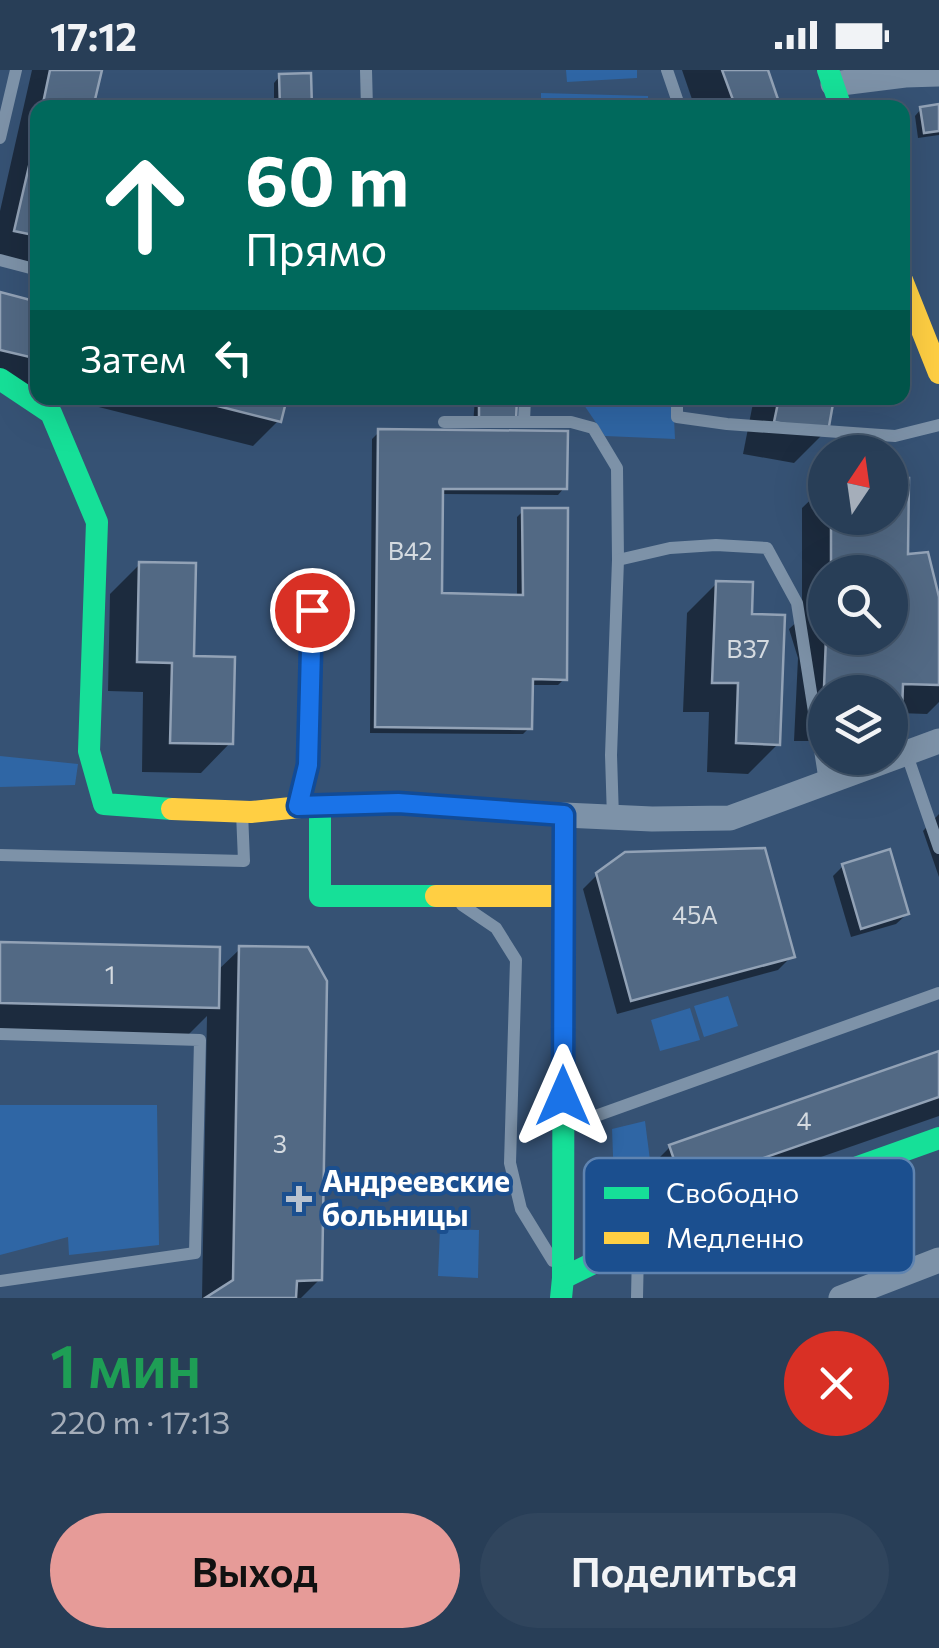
<!DOCTYPE html>
<html lang="ru">
<meta charset="utf-8">
<style>
body{margin:0;font-family:Commissioner,sans-serif;background:#30455d;color:#f1f3f6;height:100vh;display:flex;flex-direction:column;font-size:38px;white-space:nowrap}
*{box-sizing:border-box;margin:0}
p{font-size:32px;color:#a5aeba}
.icon{flex:none;width:55px;height:55px;fill:none;stroke:currentColor;stroke-width:2;stroke-linecap:round;stroke-linejoin:round}
.map{position:relative;height:1228px;overflow:hidden}
.panel{display:flex;flex-direction:column;background:#283e57;flex:1}
.panel>*{flex:none}
.hud{position:absolute;left:30px;top:30px;width:880px;height:305px;border-radius:20px;box-shadow:0 10px 40px #0002,0 0 0 2px #44576d;background:#00695c;color:#fff;overflow:hidden}
.needle{width:65px;rotate:13deg}
.controls{position:absolute;left:808px;top:365px;display:grid;gap:20px}
.controls a{display:grid;place-items:center;width:100px;height:100px;border-radius:50%;background:#283e57;box-shadow:0 10px 40px #0002,0 0 0 2px #44576d;font-size:50px}
.pin{position:absolute;display:grid;place-items:center;width:85px;height:85px;color:#fff;margin:-42px;border:5px solid #fff;border-radius:50%;box-shadow:0 2px 10px #0007}
.me{position:absolute;width:110px;margin:-55px;rotate:0deg;stroke-linejoin:round;filter:drop-shadow(0 0 8px #0008)}
.turn{display:flex;align-items:center;gap:35px;height:210px;padding:0 50px;font-size:45px}
.turn .icon{width:130px;height:130px;stroke-width:2.5}
.turn b{display:block;font-size:70px;line-height:85px}
.then{display:flex;align-items:center;height:95px;padding:0 50px;background:#0003;gap:20px;font-size:38px}
.round{display:grid;place-items:center;flex:none;width:105px;height:105px;border-radius:52px;background:#30455d}
.summary{display:flex;align-items:center;justify-content:space-between;height:170px;padding:0 50px}
h1{font-size:60px;font-weight:600;line-height:75px;color:#1e9e55}
.cta{display:flex;gap:20px;margin-top:auto;padding:20px 50px}
.cta a{flex:1;height:115px;border-radius:60px;background:#e69b98;color:#111;font-size:40px;font-weight:600;line-height:115px;text-align:center}
.cta a+a{background:#30455d;color:#f1f3f6}
.status{display:flex;justify-content:space-between;align-items:center;height:70px;padding:0 50px;background:#283e57;direction:ltr}
.status svg{height:28px;fill:currentColor}
.map>svg:first-child{display:block}
.green{fill:#2f66a5}
.shadow{fill:#0007;fill-rule:evenodd}
.building{fill:#526984;stroke:#92a2b6;stroke-width:2.5}
.lines{fill:none;stroke-linecap:round;stroke-linejoin:round}
.lane{stroke:#7d92a8;stroke-width:12}
.street{stroke:#7d92a8;stroke-width:25}
.fast{stroke:#16e098;stroke-width:22}
.slow{stroke:#ffcf43;stroke-width:22}
.route-casing{stroke:#114b97;stroke-width:25}
.route{stroke:#1a73e8;stroke-width:18}
.poi-dot{fill:#b9c2ce;stroke:#1b4f8f;stroke-width:4}
.labels{text-anchor:middle;stroke-width:8;stroke-linejoin:round;paint-order:stroke}
.number-label{font-size:25px;fill:#d4dae0}
.poi-label{font-size:30px;font-weight:bold;fill:#fff;stroke:#1b4f8f;text-anchor:start}
.key{fill:#1b4f8f;stroke:#5f84b1;stroke-width:2.5}
.key-label{font-size:28px;fill:#fff}
</style>
<div class="status"><b>17:12</b><svg viewBox="0 0 49 12"><path d="M0 12V9h3v3zM5 12V6h3v6zM10 12V3h3v9zM15 12V0h3v12zM26 1h20v11H26zM47 4h2v5h-2z"/></svg></div>
<div class="map">
<svg width="939" height="1228" viewBox="0 0 939 1228">
<rect width="100%" height="100%" fill="#365274"/>
<g class="green">
<path d="M566,0h71v8l-70,4z"/>
<path d="M541,23l107,3v11h-107z"/>
<path d="M585,328h88l2,41 -70,-3 -21,-31z"/>
<path d="M0,686l78,8 -3,21 -75,2z"/>
<path d="M728,926l10,30 -34,11 -10,-31z"/>
<path d="M690,938l10,32 -40,11 -9,-31z"/>
<path d="M0,1035h157l2,140 -90,10 -1,-18 -68,18z"/>
<path d="M645,1051l10,79 -40,8 -3,-79z"/>
<path d="M440,1159l39,1 -1,48 -40,-2z"/>
</g>
<g class="shadow">
<path d="M32,0h67l-8,38h-53v156l-38,-5v-48z"/>
<path d="M682,0h83l14,38h-84z"/>
<path d="M280,6l30,32h-36v-25z"/>
<path d="M939,37v28l-21,3 -3,-22 6,-7z"/>
<path d="M0,225l38,9v87l-38,-10z"/>
<path d="M63,328h221l-6,23 -25,25z"/>
<path d="M475,328h39v21l-41,6z"/>
<path d="M754,328h78l-6,33 -32,32 -51,-9z"/>
<path d="M379,362l185,56 -6,7 -117,-1 -1,102 77,1v-80l6,-6 41,168 -6,6h-28v42l-7,7 -153,-1 2,-294z"/>
<path d="M890,410l15,77 34,50v95l-12,12 -29,-1 -8,8v-29h-65v49h-31l4,-83 -9,-29 13,-12v-109l23,-22v32h65zM825,502h65v66h-65z"/>
<path d="M140,494l52,94 38,85 -29,30 -59,-1 1,-80 -35,-1 2,-97z"/>
<path d="M717,513l61,161 -30,30 -41,-2 2,-60h-26l4,-99z"/>
<path d="M939,744v63l-16,-46z"/>
<path d="M843,796l64,48 -11,10 -45,13 -18,-61z"/>
<path d="M597,805l195,81 -14,14 -161,44 -34,-125z"/>
<path d="M0,875l217,26 23,-22 80,330 -19,19h-99l5,-282 -23,23 -184,-4z"/>
<path d="M939,983v63l-288,100 -13,-37 32,-32z"/>
</g>
<g class="building">
<path d="M50,0h52l-9,38h-51z"/>
<path d="M722,0h46l13,38h-45z"/>
<path d="M311,3l1,35h-32l-1,-34z"/>
<path d="M939,34v27l-15,2 -4,-26z"/>
<path d="M38,57v109l-24,-5z"/>
<path d="M0,222l38,10v57l-38,-9z"/>
<path d="M186,328h101l-6,24z"/>
<path d="M479,328h38l-1,22h-37z"/>
<path d="M779,328h55l-6,34 -54,-10z"/>
<path d="M378,359l190,2 -1,58h-124l-1,104 81,2 -1,-87h46l-1,172 -34,-1 -1,50 -157,-2z"/>
<path d="M890,407l19,1 -1,76 20,-2 11,45v88l-36,-1 -1,29h-12v-21h-65v20h-2l3,-74h64v-66h-59v-54h59z"/>
<path d="M139,492l57,1 -2,93 41,1 -2,87 -63,-1 2,-80 -35,-1z"/>
<path d="M716,511l37,1 -1,32 33,1 -5,130 -44,-2 2,-60h-26z"/>
<path d="M765,778l30,109 -164,44 -35,-128 29,-21z"/>
<path d="M890,779l19,65 -48,15 -19,-65z"/>
<path d="M0,872l220,5 -1,61 -219,-5z"/>
<path d="M239,876l69,1 19,34 -5,299 -25,1 -1,17h-91l28,-18z"/>
<path d="M939,981v46l-256,89 -14,-41z"/>
</g>
<g class="lines">
<g class="lane">
<path d="M366,0l1,38"/>
<path d="M667,0l13,38"/>
<path d="M0,68l16,-68"/>
<path d="M0,190l38,10"/>
<path d="M677,328v19l50,7 168,12 44,-11"/>
<path d="M524,351l1,-23"/>
<path d="M444,352h127l22,6 24,40 1,92"/>
<path d="M906,682l33,96"/>
<path d="M298,734l10,-39 4,-155"/>
<path d="M613,748l-2,-63 7,-195 52,-12 46,-3 51,3 30,55 28,179"/>
<path d="M0,785l244,6 -2,-49"/>
<path d="M462,835l34,23 20,32 -6,203 11,46 32,52"/>
<path d="M0,964l200,6 -5,213 -195,28"/>
<path d="M565,1057l374,-134"/>
<path d="M637,1228l1,-49"/>
</g>
<g class="street">
<path d="M833,14l72,-9 34,-1"/>
<path d="M564,745l88,4 78,-1 209,-77"/>
<path d="M841,1228l98,-38"/>
</g>
<g class="fast">
<path d="M828,0l13,38"/>
<path d="M0,309l51,34 46,109 -8,229 15,53 68,5"/>
<path d="M436,826h-116v-91l78,-2 166,12 -1,463 -2,20"/>
<path d="M563,1208l43,-21 333,-119"/>
</g>
<g class="slow">
<path d="M902,210l37,93"/>
<path d="M172,739l79,3 69,-7"/>
<path d="M436,826h127"/>
</g>
</g>
<g class="lines">
<g class="route-casing">
<path id="route" d="M312,540l-4,155 -10,41 100,-3 166,12 -1,281"/>
</g>
<use href="#route" class="route"/>
</g>
<path class="poi-dot" d="M294 1114h10v10h10v10h-10v10h-10v-10h-10v-10h10z"/>
<g class="labels">
<g class="number-label">
<text x="410" y="490">В42</text>
<text x="748" y="588">В37</text>
<text x="695" y="854">45А</text>
<text x="110" y="914">1</text>
<text x="804" y="1060">4</text>
<text x="280" y="1083">3</text>
</g>
<g class="poi-label">
<text x="322" y="1122">Андреевские<tspan x="322" dy="34">больницы</tspan></text>
</g>
</g>
<rect x="584" y="1088" width="330" height="115" rx="15" class="key"/>
<rect x="604" y="1117" width="45" height="12" fill="#16e098"/>
<rect x="604" y="1162" width="45" height="12" fill="#ffcf43"/>
<g class="key-label">
<text x="666" y="1133">Свободно</text>
<text x="666" y="1178">Медленно</text>
</g>
</svg>
<div class="controls">
<a><svg class="needle" viewBox="-14 -14 28 28"><path d="M0-13l5 13h-10z" fill="#e53935"/><path d="M0 13l5-13h-10z" fill="#a5aeba"/></svg></a>
<a><svg class="icon" aria-label="search" viewBox="0 0 24 24"><circle cx="10" cy="10" r="6"/><path d="M15 15l6 6"/></svg></a>
<a><svg class="icon" aria-label="layers" viewBox="0 0 24 24"><path d="M12 4l9 5-9 5-9-5zM3 14l9 5 9-5"/></svg></a>
</div>
<div class="pin" style="left:312px;top:540px;background:#d93025"><svg class="icon" aria-label="arrive" viewBox="0 0 24 24"><path d="M6 21V4h12l-3 4 3 4H6"/></svg></div>
<svg class="me" style="left:563px;top:1026px" viewBox="-20 -20 40 40"><path d="M0-17L14 15 0 8-14 15z" fill="#1a73e8" stroke="#fff" stroke-width="4"/></svg>
<div class="hud">
<div class="turn"><svg class="icon" aria-label="ahead" viewBox="0 0 24 24"><path d="M12 20V5M6 11l6-6 6 6"/></svg><div><b>60 m</b>Прямо</div></div>
<div class="then">Затем<svg class="icon" aria-label="left" viewBox="0 0 24 24"><path d="M17 20v-9H6M10 6l-5 5 5 5"/></svg></div>
</div>
</div>
<section class="panel">
<div class="summary"><div><h1>1 мин</h1><p>220 m · 17:13</p></div><a class="round" style="background:#d93025;color:#fff"><svg class="icon" aria-label="close" viewBox="0 0 24 24"><path d="M6 6l12 12M18 6L6 18"/></svg></a></div>
<div class="cta"><a>Выход</a><a>Поделиться</a></div>
</section>
